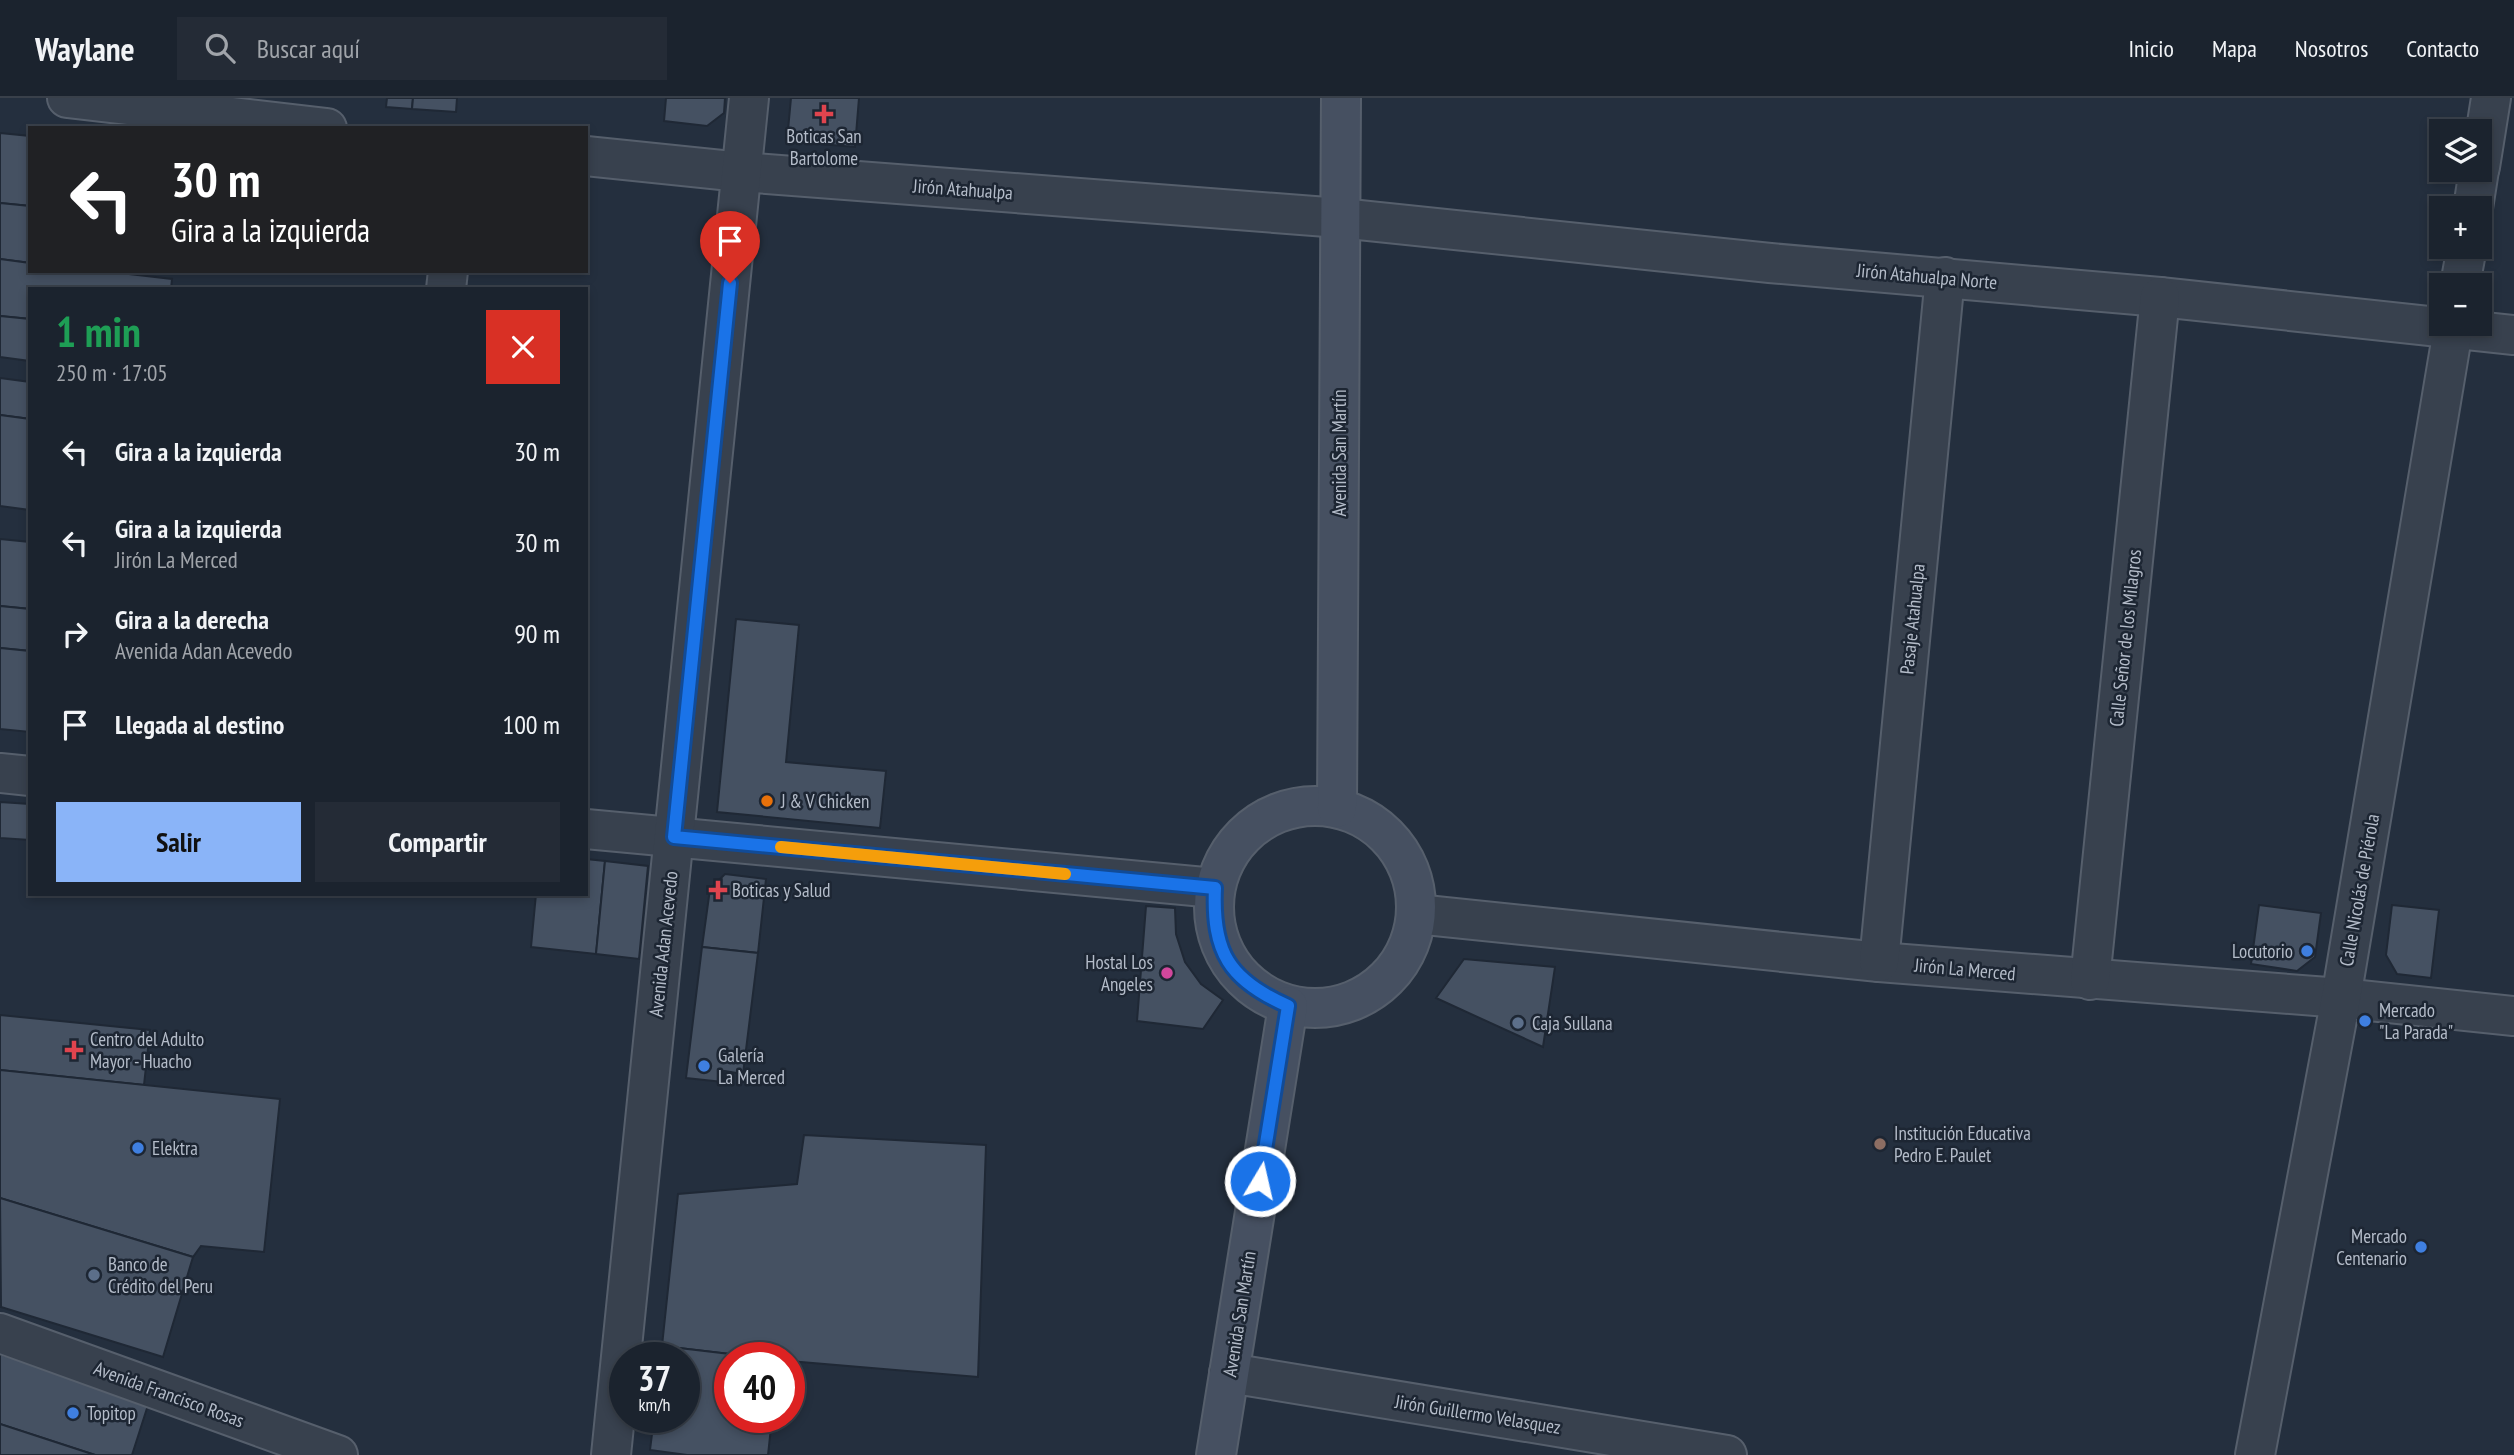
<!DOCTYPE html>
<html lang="es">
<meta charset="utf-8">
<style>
body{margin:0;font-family:"PT Sans Narrow",sans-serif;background:#242b36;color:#f1f3f6;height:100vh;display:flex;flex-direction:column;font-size:26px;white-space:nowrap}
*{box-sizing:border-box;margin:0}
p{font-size:23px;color:#a0a4aa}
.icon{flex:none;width:38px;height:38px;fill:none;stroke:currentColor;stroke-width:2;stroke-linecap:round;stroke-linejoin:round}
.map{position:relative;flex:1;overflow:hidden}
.sheet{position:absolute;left:28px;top:189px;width:560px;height:609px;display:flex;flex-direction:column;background:#1b232e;border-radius:0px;box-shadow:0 4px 10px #0003,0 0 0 2px #39404a}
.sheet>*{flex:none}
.guide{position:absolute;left:28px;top:28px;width:560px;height:147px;border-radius:0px;box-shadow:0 4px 10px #0003,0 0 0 2px #39404a;background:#202124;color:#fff;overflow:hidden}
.controls{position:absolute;left:2429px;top:21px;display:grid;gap:14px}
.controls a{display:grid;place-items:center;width:63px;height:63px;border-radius:0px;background:#1b232e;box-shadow:0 4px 10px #0003,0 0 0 2px #39404a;font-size:35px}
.speed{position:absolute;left:609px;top:1244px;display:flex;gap:14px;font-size:35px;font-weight:700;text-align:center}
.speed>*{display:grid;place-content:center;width:91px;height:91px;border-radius:50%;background:#1b232e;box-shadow:0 4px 10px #0003,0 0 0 2px #39404a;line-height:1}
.speed small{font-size:18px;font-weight:400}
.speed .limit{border:10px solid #d22;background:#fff;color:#111}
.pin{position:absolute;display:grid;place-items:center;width:60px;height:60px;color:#fff;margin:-72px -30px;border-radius:50% 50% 50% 0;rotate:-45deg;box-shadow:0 0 7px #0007}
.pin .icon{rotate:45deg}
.me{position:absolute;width:77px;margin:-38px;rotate:9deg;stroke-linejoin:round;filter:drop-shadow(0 0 5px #0008)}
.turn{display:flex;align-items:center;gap:24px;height:147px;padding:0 28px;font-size:32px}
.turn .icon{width:91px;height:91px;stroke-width:2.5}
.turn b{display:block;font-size:49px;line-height:60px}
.round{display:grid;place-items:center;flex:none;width:74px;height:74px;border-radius:0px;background:#242b36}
.head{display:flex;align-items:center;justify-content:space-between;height:119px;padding:0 28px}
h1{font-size:42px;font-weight:700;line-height:52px;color:#1e9e55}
.action{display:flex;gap:14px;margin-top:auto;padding:14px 28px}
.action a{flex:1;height:80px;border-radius:0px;background:#8ab4f8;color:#111;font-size:28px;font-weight:700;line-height:80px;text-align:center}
.action a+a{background:#242b36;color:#f1f3f6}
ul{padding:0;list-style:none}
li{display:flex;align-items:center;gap:21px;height:91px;padding:0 28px}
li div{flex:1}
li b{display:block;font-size:26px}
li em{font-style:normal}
header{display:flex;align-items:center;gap:42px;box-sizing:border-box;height:98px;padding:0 35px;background:#1b232e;border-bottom:2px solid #39404a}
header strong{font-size:33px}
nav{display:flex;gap:38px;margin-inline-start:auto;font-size:24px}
.search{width:490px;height:63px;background:#242b36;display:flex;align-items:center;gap:18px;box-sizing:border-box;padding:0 24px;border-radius:0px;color:#a0a4aa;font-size:26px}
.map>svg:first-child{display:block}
.building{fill:#455162;stroke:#1f2835;stroke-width:2}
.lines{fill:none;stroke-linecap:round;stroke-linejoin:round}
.street-casing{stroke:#565f6c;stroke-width:42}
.secondary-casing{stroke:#565f6c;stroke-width:42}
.street{stroke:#38414e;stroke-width:38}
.secondary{stroke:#465061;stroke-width:38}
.route-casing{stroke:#114b97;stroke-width:18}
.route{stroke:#1a73e8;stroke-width:12}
.slow{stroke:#f59e0b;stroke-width:12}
.health-dot{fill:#e0444e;stroke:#1d2633;stroke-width:2.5}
.food-dot{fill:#e8710a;stroke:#1d2633;stroke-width:2.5}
.shop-dot{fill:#3f7fe0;stroke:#1d2633;stroke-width:2.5}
.hotel-dot{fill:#d1479c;stroke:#1d2633;stroke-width:2.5}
.service-dot{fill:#5c6f8a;stroke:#1d2633;stroke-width:2.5}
.education-dot{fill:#8d6e63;stroke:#1d2633;stroke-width:2.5}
.labels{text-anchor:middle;stroke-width:5;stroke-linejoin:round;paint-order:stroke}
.poi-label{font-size:19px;fill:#b4bcc9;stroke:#1d2633;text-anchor:start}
.street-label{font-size:19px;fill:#b4bcc9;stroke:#1d2633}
</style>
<header>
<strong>Waylane</strong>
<div class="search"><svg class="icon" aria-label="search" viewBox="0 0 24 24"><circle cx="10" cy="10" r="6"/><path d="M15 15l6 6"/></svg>Buscar aquí</div>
<nav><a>Inicio</a><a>Mapa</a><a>Nosotros</a><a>Contacto</a></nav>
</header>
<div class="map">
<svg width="2514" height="1357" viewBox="0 0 2514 1357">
<rect width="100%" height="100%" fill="#242f3e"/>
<g class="building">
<path d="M387,0h26l-1,11 -26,-2z"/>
<path d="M413,0h44l-1,14 -44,-3z"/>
<path d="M666,0h59l-1,15 -17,13 -43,-5z"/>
<path d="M791,0h68l-4,49 -58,-5 -9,-12z"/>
<path d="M0,35l30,3v70l-30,-3z"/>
<path d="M0,105l30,3v57l-30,-4z"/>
<path d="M0,161l30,4v8h73l69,8 -1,10h-141v30l-30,-3z"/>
<path d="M0,218l30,3v42l-30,-4z"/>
<path d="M0,280l30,4v37l-30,-4z"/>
<path d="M0,317l30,4v91l-30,-4z"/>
<path d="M0,441l30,3v67l-30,-3z"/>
<path d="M0,508l30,3v42l-30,-3z"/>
<path d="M736,521l63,6 -13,137 100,9 -6,57 -163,-16z"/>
<path d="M0,550l30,3v81l-30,-3z"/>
<path d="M0,704l30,2v36l-30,-2z"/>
<path d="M586,761l19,2 -9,93 -65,-7 5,-53h50z"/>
<path d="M605,763l43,5 -9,93 -43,-5z"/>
<path d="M725,776l41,5 -8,74 -56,-6 8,-58z"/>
<path d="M2259,807l62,8 -6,44 -18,14 -46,-7z"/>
<path d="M2392,807l47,5 -8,68 -34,-4 -11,-19z"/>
<path d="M1146,808l29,2 1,26 9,28 16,22 22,16 -20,29 -66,-8z"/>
<path d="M702,849l56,6 -15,121 -19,-3 -1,11 -37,-4z"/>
<path d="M1464,861l91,8 -12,80 -107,-49z"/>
<path d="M0,917l150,15 -6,55 -144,-15z"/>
<path d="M0,972l280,29 -16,153 -63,-6 -8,11 -193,-59z"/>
<path d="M804,1037l182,10 -8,232 -189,-16v-3h-25l-102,-12 16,-152 119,-10z"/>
<path d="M0,1100l193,59 -30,100 -162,-50z"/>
<path d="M662,1248l102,12h-34v60h42l-4,37h-81l-37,-5 4,-32h30v-60h-23z"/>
<path d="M0,1256l149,48 -17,53h-37l-95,-31z"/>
<path d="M0,1326l95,31h-95z"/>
</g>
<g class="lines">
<g class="street-casing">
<g id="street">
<path d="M67,0l260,30"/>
<path d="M586,58l155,16 599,46 430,45 390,34 354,38"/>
<path d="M2480,69l11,-69"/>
<path d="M2473,110l6,-38"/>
<path d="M2460,187l7,-38"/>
<path d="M446,191l2,-18"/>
<path d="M0,675l30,3"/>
<path d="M586,731l629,59"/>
<path d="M1416,816l463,48 462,36 173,18"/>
<path d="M1879,864l66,-685"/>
<path d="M2090,882l70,-683"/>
<path d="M0,1235l338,122"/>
<path d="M1229,1275l498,82"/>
<path d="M611,1357l138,-1357"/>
<path d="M2255,1357l86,-457 113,-674"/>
</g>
</g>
<g class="secondary-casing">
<g id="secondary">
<circle cx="1315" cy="809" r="101"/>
<path d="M1337,710l4,-710"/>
<path d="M1216,1357l72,-449"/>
</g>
</g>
<use href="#street" class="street"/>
<use href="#secondary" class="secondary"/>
</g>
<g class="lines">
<g class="route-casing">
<path id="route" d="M730,185l-56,554 541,51c-3,64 14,92 73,118l-28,175"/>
</g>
<use href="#route" class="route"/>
<path class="slow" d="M781,749l284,27"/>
</g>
<g class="health-dot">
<path d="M820.5 5.5h7v7h7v7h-7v7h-7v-7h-7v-7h7z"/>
<path d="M714.5 781.5h7v7h7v7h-7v7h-7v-7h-7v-7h7z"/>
<path d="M70.5 941.5h7v7h7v7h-7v7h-7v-7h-7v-7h7z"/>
</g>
<circle class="food-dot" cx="767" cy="703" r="7"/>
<g class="shop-dot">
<circle cx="2307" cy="853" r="7"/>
<circle cx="2365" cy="923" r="7"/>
<circle cx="704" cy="968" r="7"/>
<circle cx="138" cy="1050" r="7"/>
<circle cx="2421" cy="1149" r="7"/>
<circle cx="73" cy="1315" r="7"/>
</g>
<circle class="hotel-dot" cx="1167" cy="875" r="7"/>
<g class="service-dot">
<circle cx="1518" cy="925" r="7"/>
<circle cx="94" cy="1177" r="7"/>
</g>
<circle class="education-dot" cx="1880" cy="1046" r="7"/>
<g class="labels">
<g class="poi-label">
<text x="824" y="45" text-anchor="middle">Boticas San<tspan x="824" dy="22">Bartolome</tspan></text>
<text x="781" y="710">J &amp; V Chicken</text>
<text x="732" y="799">Boticas y Salud</text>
<text x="2293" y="860" text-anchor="end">Locutorio</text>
<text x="1153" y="871" text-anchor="end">Hostal Los<tspan x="1153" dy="22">Angeles</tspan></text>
<text x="2379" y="919">Mercado<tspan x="2379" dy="22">"La Parada"</tspan></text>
<text x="1532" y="932">Caja Sullana</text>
<text x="90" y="948">Centro del Adulto<tspan x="90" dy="22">Mayor - Huacho</tspan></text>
<text x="718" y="964">Galería<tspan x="718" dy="22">La Merced</tspan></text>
<text x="1894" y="1042">Institución Educativa<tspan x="1894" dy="22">Pedro E. Paulet</tspan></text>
<text x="152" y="1057">Elektra</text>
<text x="2407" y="1145" text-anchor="end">Mercado<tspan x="2407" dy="22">Centenario</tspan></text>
<text x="108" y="1173">Banco de<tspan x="108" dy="22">Crédito del Peru</tspan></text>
<text x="87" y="1322">Topitop</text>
</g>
<g class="street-label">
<text transform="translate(963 91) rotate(4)" y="7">Jirón Atahualpa</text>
<text transform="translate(1927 178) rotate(5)" y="7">Jirón Atahualpa Norte</text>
<text transform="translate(1339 355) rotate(-90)" y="7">Avenida San Martín</text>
<text transform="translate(1912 521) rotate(-84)" y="7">Pasaje Atahualpa</text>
<text transform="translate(2125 540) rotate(-84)" y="7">Calle Señor de los Milagros</text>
<text transform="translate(2359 792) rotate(-80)" y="7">Calle Nicolás de Piérola</text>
<text transform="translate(663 846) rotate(-84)" y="7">Avenida Adan Acevedo</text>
<text transform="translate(1965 871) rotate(5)" y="7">Jirón La Merced</text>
<text transform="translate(1239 1216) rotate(-81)" y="7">Avenida San Martín</text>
<text transform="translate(169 1296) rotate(20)" y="7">Avenida Francisco Rosas</text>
<text transform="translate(1478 1316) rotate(9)" y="7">Jirón Guillermo Velasquez</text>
</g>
</g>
</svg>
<div class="controls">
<a><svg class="icon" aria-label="layers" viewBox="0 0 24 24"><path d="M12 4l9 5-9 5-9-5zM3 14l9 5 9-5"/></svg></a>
<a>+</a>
<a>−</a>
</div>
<div class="speed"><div>37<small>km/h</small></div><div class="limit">40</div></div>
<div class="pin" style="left:730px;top:185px;background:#d93025"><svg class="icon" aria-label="arrive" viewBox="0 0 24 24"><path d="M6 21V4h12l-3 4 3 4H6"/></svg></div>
<svg class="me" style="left:1260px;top:1083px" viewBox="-20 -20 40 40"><circle r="17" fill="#1a73e8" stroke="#fff" stroke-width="3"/><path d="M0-11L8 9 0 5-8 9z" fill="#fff"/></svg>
<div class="guide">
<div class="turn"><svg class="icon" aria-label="left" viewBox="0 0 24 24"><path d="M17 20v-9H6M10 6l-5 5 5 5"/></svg><div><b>30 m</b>Gira a la izquierda</div></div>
</div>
<section class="sheet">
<div class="head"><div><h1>1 min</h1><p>250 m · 17:05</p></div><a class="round" style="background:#d93025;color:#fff"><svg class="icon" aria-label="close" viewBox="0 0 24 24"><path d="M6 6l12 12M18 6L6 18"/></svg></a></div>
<ul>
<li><svg class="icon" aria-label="left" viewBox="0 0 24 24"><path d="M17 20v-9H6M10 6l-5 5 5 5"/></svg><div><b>Gira a la izquierda</b></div><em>30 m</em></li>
<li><svg class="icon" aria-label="left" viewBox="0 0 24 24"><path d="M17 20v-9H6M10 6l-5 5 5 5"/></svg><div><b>Gira a la izquierda</b><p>Jirón La Merced</p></div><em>30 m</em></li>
<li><svg class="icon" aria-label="right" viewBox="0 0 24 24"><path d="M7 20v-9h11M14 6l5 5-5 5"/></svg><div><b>Gira a la derecha</b><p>Avenida Adan Acevedo</p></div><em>90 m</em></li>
<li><svg class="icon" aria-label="arrive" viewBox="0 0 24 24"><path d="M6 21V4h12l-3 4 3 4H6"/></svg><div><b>Llegada al destino</b></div><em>100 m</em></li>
</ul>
<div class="action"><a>Salir</a><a>Compartir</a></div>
</section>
</div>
